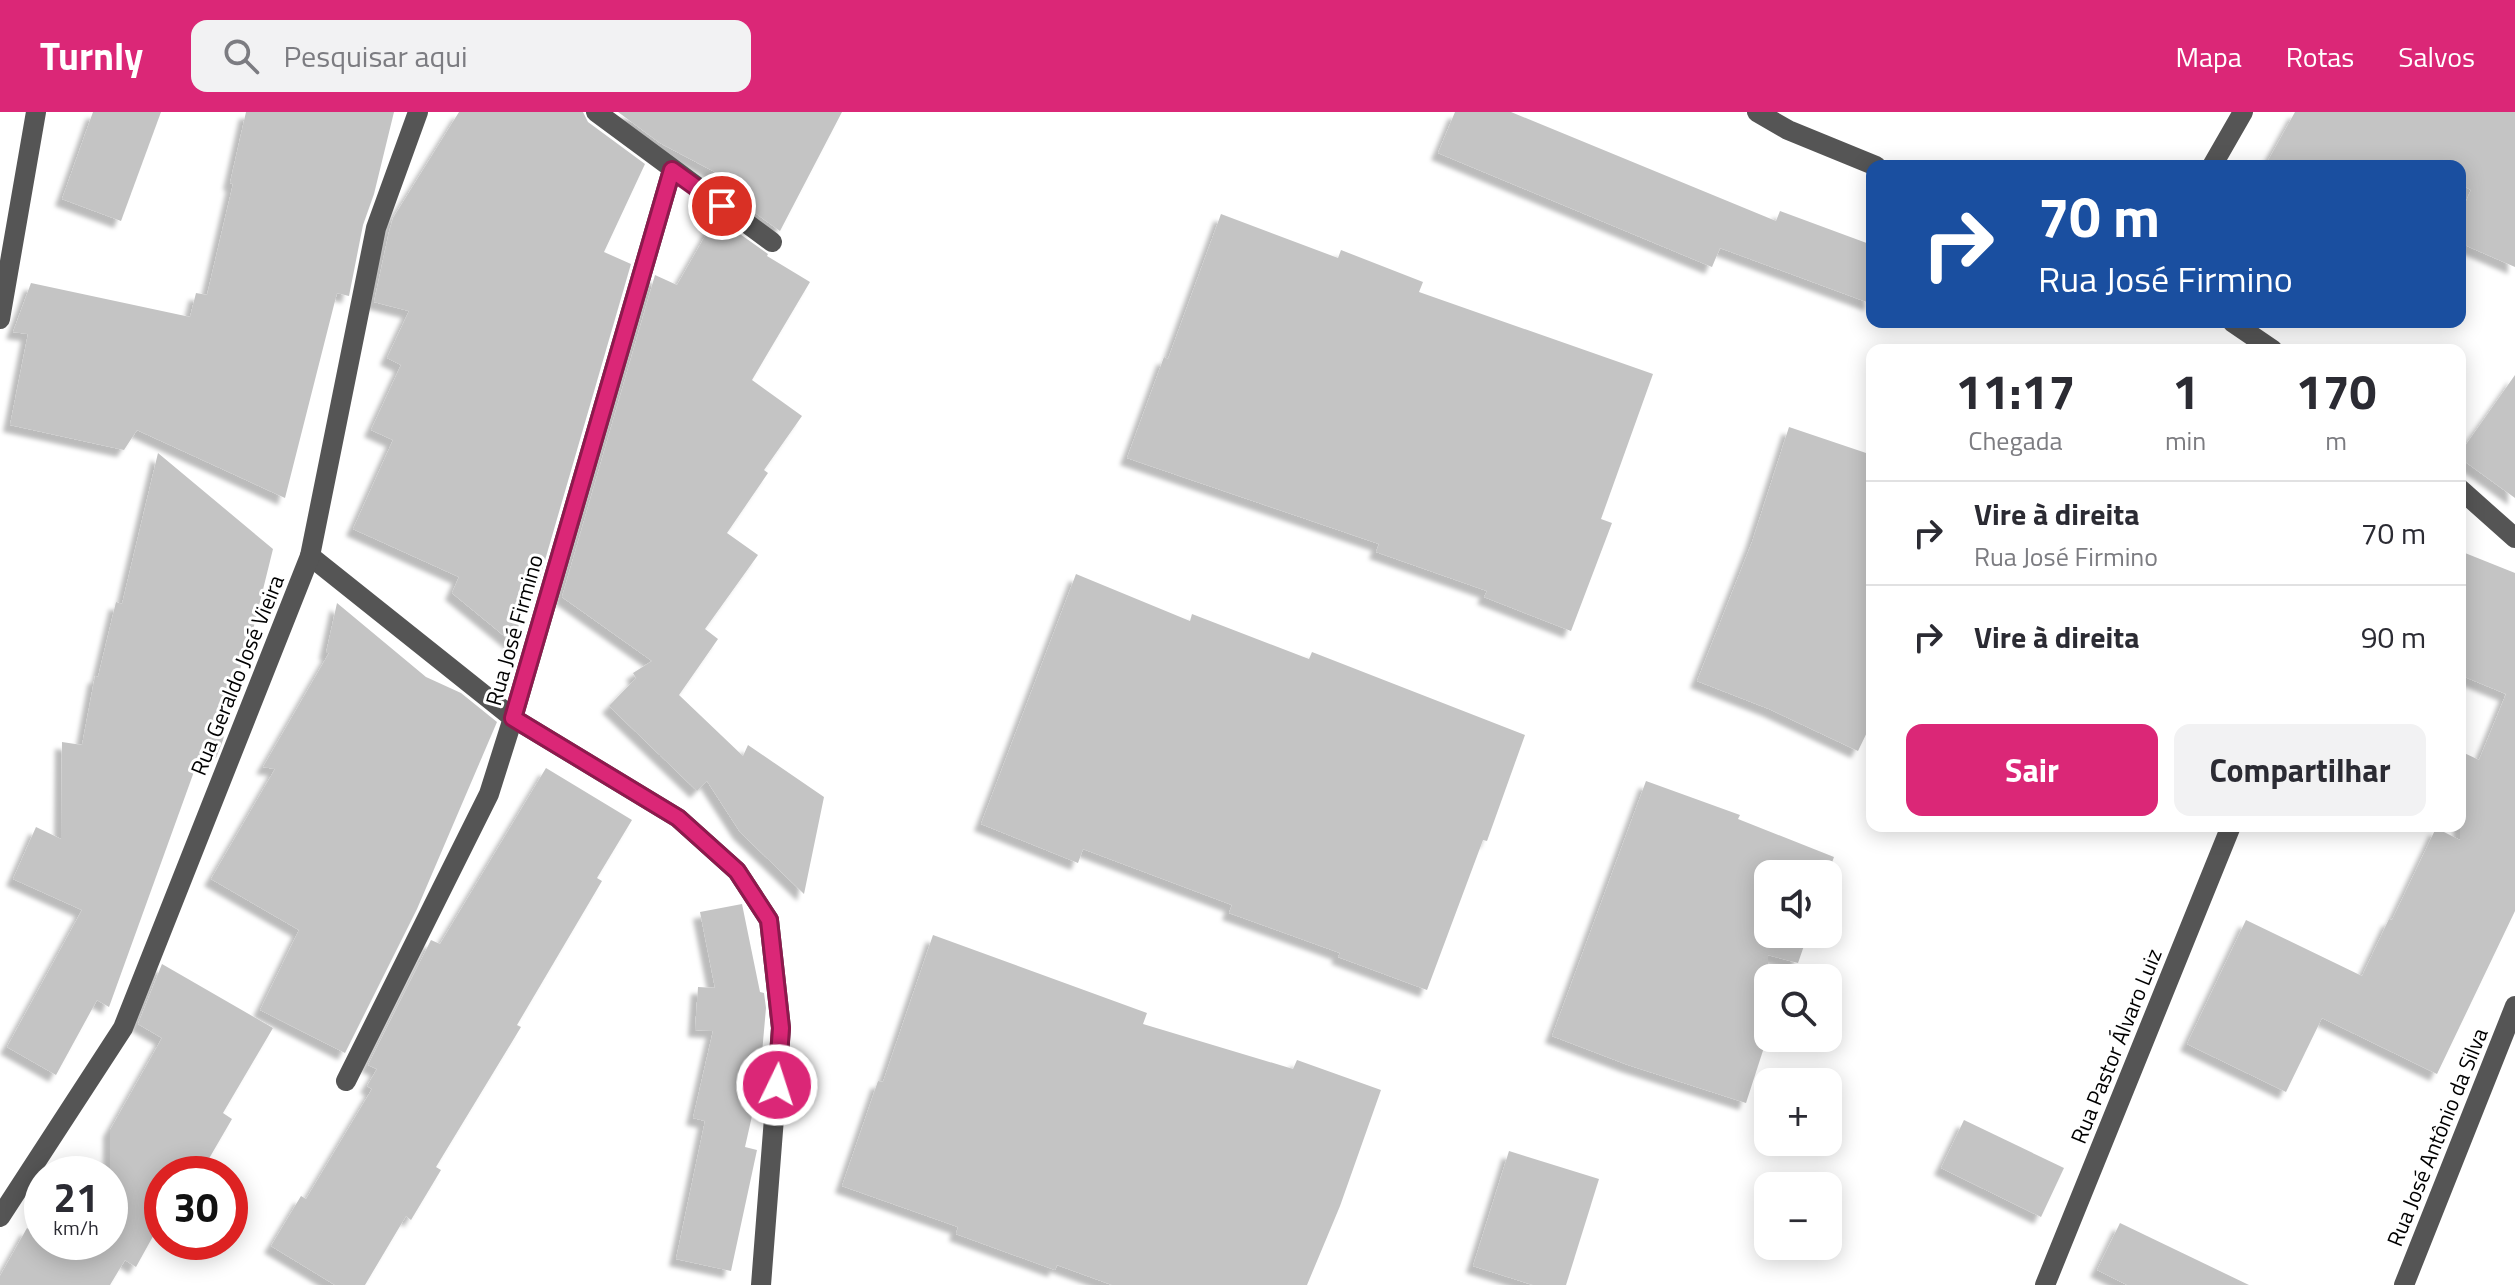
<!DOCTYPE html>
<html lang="pt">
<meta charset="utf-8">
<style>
body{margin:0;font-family:"Titillium Web",sans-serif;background:#f2f2f3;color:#2b2b33;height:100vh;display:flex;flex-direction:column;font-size:30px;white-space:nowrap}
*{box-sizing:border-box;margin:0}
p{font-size:26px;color:#7c7c81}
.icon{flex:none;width:44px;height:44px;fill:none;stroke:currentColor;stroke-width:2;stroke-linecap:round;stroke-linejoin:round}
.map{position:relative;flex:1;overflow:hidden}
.side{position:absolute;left:1866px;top:232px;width:600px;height:488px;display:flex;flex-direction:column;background:#fff;border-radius:16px;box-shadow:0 4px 20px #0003}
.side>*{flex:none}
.top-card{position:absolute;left:1866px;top:48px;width:600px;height:168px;border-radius:16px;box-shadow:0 4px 20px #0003;background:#1a4fa0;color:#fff;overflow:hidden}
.controls{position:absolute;left:1754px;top:748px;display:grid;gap:16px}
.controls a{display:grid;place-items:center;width:88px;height:88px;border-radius:16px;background:#fff;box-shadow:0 4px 20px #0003;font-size:40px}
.speed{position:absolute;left:24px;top:1044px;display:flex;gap:16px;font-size:40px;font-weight:700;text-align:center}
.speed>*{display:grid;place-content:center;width:104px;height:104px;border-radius:50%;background:#fff;box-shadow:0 4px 20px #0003;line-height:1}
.speed small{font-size:20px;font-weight:400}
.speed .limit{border:12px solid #d22;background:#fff;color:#111}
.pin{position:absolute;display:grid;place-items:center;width:68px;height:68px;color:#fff;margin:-34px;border:4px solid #fff;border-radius:50%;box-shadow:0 2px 8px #0007}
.me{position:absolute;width:88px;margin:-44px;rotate:4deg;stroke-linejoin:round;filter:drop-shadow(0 0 6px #0008)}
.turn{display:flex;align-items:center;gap:28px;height:168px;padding:0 40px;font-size:36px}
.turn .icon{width:104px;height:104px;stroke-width:2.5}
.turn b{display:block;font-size:56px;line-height:68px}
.eta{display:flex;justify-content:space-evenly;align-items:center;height:136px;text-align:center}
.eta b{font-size:48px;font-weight:700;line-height:56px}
.button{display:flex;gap:16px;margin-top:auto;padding:16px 40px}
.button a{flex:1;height:92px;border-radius:16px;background:#db2777;color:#fff;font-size:32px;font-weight:700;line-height:92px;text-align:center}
.button a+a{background:#f2f2f3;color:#2b2b33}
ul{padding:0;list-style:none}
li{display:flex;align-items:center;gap:24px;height:104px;padding:0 40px;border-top:2px solid #e1e1e2}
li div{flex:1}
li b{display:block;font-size:30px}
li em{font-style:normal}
header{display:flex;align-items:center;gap:48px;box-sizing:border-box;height:112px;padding:0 40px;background:#db2777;color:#fff}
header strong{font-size:38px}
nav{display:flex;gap:44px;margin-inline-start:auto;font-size:28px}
.search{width:560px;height:72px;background:#f2f2f3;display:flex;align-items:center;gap:20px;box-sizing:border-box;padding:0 28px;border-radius:16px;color:#7c7c81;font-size:30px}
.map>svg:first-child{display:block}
.building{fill:#c4c4c4;filter:url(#shadow)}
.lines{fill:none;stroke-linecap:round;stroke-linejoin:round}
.minor{stroke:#555;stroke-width:20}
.route-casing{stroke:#8e194d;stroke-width:20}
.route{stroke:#db2777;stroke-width:14}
.labels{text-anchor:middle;stroke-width:6;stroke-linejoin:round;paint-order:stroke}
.street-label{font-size:22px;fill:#000;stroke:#fff}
</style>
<header>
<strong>Turnly</strong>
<div class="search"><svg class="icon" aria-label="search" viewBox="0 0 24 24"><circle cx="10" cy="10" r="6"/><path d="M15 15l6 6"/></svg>Pesquisar aqui</div>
<nav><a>Mapa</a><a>Rotas</a><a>Salvos</a></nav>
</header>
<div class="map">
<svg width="2515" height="1173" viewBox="0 0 2515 1173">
<defs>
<filter id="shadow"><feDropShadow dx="-7" dy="7" stdDeviation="2" flood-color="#0004"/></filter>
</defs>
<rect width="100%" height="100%" fill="#fff"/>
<g class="building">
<path d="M93,0h68l-40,109 -59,-22z"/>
<path d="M246,0h148l-20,82 -11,31 -14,71 -12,-3 -52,205 -148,-68 -13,20 -114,-25 18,-91 -15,-2 18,-49 159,34 6,-24 11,2 26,-111 -3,-1z"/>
<path d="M459,0h124l5,10 57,42 -41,88 27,12 -92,317 -8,-6 -17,69 -62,-51 7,-16 -106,-48 40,-89 -22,-10 30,-65 -14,-7 22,-47 -35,-9 15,-70 4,-14z"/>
<path d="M618,0h224l-62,119 -51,-37 5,-7 -8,-4 2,-4 -68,-36z"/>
<path d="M1455,0h56l265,109 4,-10 92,34v59l-152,-56 -8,19 -274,-114z"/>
<path d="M2295,0h220v155l-55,-24v-28l11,-25 -11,-6v-18h-195z"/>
<path d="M1221,102l117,44 3,-8 82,32 -4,10 234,82 -52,145 11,4 -41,108 -87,-34 3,-6 -111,-39 3,-8 -252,-86 37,-101 4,2z"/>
<path d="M716,105l52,37 -1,2 43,26 -58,98 50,36 -38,54 4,3 -41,60 31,22 -53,74 13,10 -39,56 64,61 5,-11 76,52 -20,97 -64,-62 -33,-51 -10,10 -88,-85 27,-28 -3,-5 19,-12 -90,-64 93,-322 22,10z"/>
<path d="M2515,263v123l-55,-40v-5z"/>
<path d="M1789,315l83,28v267l-14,29 -89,-42 -72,-28 55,-139z"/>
<path d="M158,341l115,96 -21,85 -3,-1 -26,107 -7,18 -16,-3 -91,252 -12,-7 -41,75 -49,-28 75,-137 -69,-31 23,-52 25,12 1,-97 20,3 13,-69 3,1 18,-75 6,2z"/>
<path d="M2460,439l55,22v338l-78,163 -115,-56 -36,74 -99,-48 59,-124 116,56 27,-57 3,1 44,-92 24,12v-89l19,9 27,-66 -46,-19z"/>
<path d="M1076,462l114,47 2,-7 117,45 3,-7 213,83 -38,106 -4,-1 -56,150 -89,-33 2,-4 -111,-40 3,-8 -149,-56 -5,14 -97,-39z"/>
<path d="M337,491l89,74 35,16 36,29 -80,187 -72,144 -85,-43 39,-80 -88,-51 64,-110 -12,-2 66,-114h-3z"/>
<path d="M546,656l86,52 -35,58 5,3 -85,144 4,2 -85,140 5,3 -30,50 -5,-4 -41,69h-30l-64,-39 30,-50 5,3 66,-110 -5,-3 10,-17 -9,-4 63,-125 9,4z"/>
<path d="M1646,669l94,34 -2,4 96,38 -6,17h-60v60h40l-10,29 -30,-8v80l-22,68 -118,-38 -76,-29z"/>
<path d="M742,792l18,88 4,1 2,15 -4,45 4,1 -21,93 12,3 -26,121 -55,-12 29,-138 -12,-3 20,-87 -18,-1 3,-43 17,1 -15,-76z"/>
<path d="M933,823l214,78 -4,11 150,45 4,-9 84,30 -41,116 -33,79h-195l-55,-20 -2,5 -99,-36 2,-7 -116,-41 36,-105 5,1z"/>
<path d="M162,852l111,64 -50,85 9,6 -32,55h-38v46l-26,47 -11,-7 -15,25h-110v-9l27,-48 15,9v5h68v-112l52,-92 -24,-14z"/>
<path d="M1964,1008l100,48 -23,49 -100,-49z"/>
<path d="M1509,1039l90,28 -33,106h-33l-60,-19z"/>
<path d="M2120,1111l129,62h-122l-30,-15z"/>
</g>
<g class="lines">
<g class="minor">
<path d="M596,0l176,130"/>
<path d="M1757,0l31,18 88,36"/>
<path d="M2212,54l31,-54"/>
<path d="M0,207l36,-207"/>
<path d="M2232,210l41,28"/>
<path d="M2460,377l55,49"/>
<path d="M310,444l203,162 165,100 59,53 32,49 12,108 -20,257"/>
<path d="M346,969l143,-287 24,-76 159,-548"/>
<path d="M0,1105l123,-189 187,-472 66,-328 42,-116"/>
<path d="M2045,1173l186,-459"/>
<path d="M2404,1173l111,-279"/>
</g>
</g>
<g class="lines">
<g class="route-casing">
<path id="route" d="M722,94l-50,-36 -159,548 165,100 59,53 32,49 12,108 -4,57"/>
</g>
<use href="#route" class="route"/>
</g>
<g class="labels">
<g class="street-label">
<text transform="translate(514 518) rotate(-74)" y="8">Rua José Firmino</text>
<text transform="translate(237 563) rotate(-68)" y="8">Rua Geraldo José Vieira</text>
<text transform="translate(2116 934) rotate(-68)" y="8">Rua Pastor Álvaro Luiz</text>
<text transform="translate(2437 1025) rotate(-68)" y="8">Rua José Antônio da Silva</text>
</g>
</g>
</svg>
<div class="controls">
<a><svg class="icon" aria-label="sound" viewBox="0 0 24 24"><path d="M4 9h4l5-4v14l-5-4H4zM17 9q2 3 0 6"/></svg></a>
<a><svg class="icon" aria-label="search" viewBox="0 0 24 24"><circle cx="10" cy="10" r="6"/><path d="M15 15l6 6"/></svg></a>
<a>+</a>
<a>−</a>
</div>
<div class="speed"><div>21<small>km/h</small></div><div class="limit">30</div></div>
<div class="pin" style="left:722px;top:94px;background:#d93025"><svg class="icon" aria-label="arrive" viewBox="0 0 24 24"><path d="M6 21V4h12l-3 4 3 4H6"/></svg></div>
<svg class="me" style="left:777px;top:973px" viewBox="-20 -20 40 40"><circle r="17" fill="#db2777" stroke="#fff" stroke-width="3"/><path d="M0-11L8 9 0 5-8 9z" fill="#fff"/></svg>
<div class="top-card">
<div class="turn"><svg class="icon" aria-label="right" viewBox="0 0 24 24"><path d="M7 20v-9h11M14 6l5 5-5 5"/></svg><div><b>70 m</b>Rua José Firmino</div></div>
</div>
<section class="side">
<div class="eta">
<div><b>11:17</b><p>Chegada</p></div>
<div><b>1</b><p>min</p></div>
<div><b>170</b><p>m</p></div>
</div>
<ul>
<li><svg class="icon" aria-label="right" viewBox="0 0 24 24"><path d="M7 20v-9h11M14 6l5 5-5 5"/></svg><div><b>Vire à direita</b><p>Rua José Firmino</p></div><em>70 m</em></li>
<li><svg class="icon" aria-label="right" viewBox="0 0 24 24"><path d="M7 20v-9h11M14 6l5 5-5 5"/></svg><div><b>Vire à direita</b></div><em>90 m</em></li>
</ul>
<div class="button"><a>Sair</a><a>Compartilhar</a></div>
</section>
</div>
